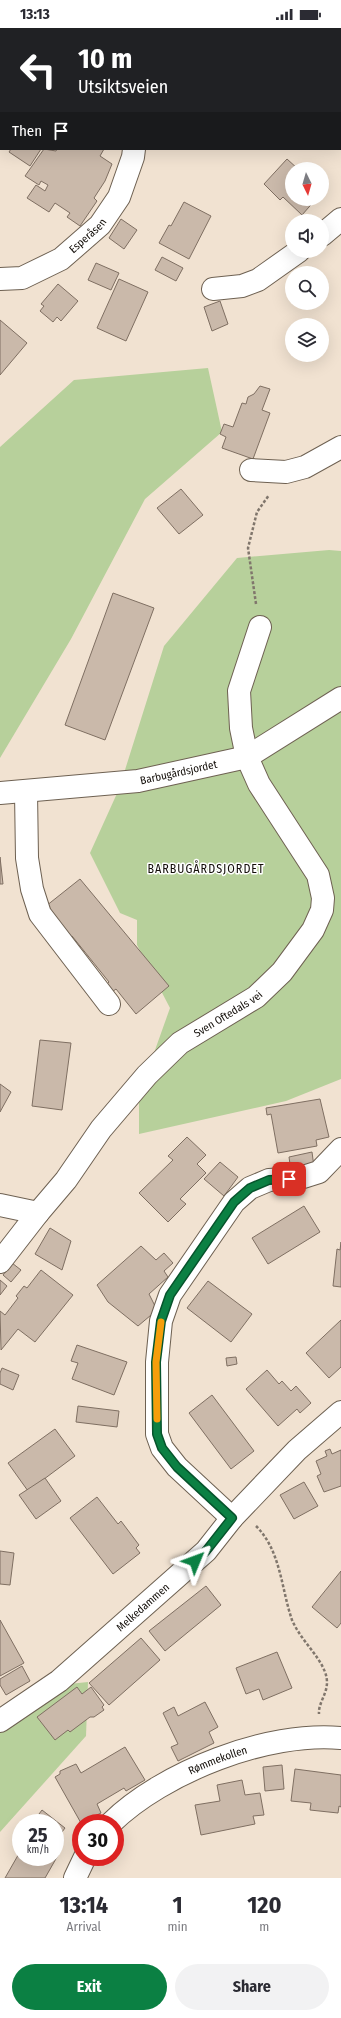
<!DOCTYPE html>
<meta charset="utf-8">
<style>
body{margin:0;font-family:"Fira Sans Condensed",sans-serif;background:#f2f2f3;color:#2b2b33;height:100vh;display:flex;flex-direction:column;font-size:15px;white-space:nowrap}
*{box-sizing:border-box;margin:0}
p{font-size:13px;color:#7c7c81}
.icon{flex:none;width:22px;height:22px;fill:none;stroke:currentColor;stroke-width:2;stroke-linecap:round;stroke-linejoin:round}
.map{position:relative;height:1850px;overflow:hidden}
.sheet{display:flex;flex-direction:column;background:#fff;flex:1}
.sheet>*{flex:none}
.banner{position:absolute;left:0px;top:0px;width:341px;height:122px;box-shadow:0 4px 16px #0002;background:#202124;color:#fff;overflow:hidden}
.needle{width:26px;rotate:175deg}
.buttons{position:absolute;left:285px;top:134px;display:grid;gap:8px}
.buttons a{display:grid;place-items:center;width:44px;height:44px;border-radius:50%;background:#fff;box-shadow:0 4px 16px #0002;font-size:20px}
.speed{position:absolute;left:12px;top:1786px;display:flex;gap:8px;font-size:20px;font-weight:700;text-align:center}
.speed>*{display:grid;place-content:center;width:52px;height:52px;border-radius:50%;background:#fff;box-shadow:0 4px 16px #0002;line-height:1}
.speed small{font-size:10px;font-weight:400}
.speed .limit{border:6px solid #d22;background:#fff;color:#111}
.pin{position:absolute;display:grid;place-items:center;width:34px;height:34px;color:#fff;margin:-17px;border-radius:8px;box-shadow:0 2px 6px #0006}
.me{position:absolute;width:44px;margin:-22px;rotate:46deg;stroke-linejoin:round;filter:drop-shadow(0 0 3px #0008)}
.turn{display:flex;align-items:center;gap:14px;height:84px;padding:0 12px;font-size:18px}
.turn .icon{width:52px;height:52px;stroke-width:2.5}
.turn b{display:block;font-size:28px;line-height:34px}
.then{display:flex;align-items:center;height:38px;padding:0 12px;background:#0003;gap:8px;font-size:15px}
.eta{display:flex;justify-content:space-evenly;align-items:center;height:68px;text-align:center}
.eta b{font-size:24px;font-weight:700;line-height:28px}
.primary-button{display:flex;gap:8px;margin-top:auto;padding:8px 12px}
.primary-button a{flex:1;height:46px;border-radius:24px;background:#0b8043;color:#fff;font-size:16px;font-weight:700;line-height:46px;text-align:center}
.primary-button a+a{background:#f2f2f3;color:#2b2b33}
.status{display:flex;justify-content:space-between;align-items:center;height:28px;padding:0 20px;background:#fff;direction:ltr}
.status svg{height:11px;fill:currentColor}
.map>svg:first-child{display:block}
.green{fill:#b7d09b}
.building{fill:#cab9aa;stroke:#7f6f62}
.lines{fill:none;stroke-linecap:round;stroke-linejoin:round}
.minor-casing{stroke:#6e6152;stroke-width:24}
.path{stroke:#80766c;stroke-width:2.5;stroke-dasharray:3 2;stroke-linecap:butt}
.minor{stroke:#fff;stroke-width:22}
.route-casing{stroke:#07532c;stroke-width:10}
.route{stroke:#0b8043;stroke-width:7}
.slow{stroke:#f59e0b;stroke-width:7}
.labels{text-anchor:middle;stroke-width:3;stroke-linejoin:round;paint-order:stroke}
.street-label{font-size:11px;fill:#120d08;stroke:#fff}
.neighbourhood-label{font-size:12px;letter-spacing:1px;fill:#120d08;stroke:#fff}
</style>
<div class="status"><b>13:13</b><svg viewBox="0 0 49 12"><path d="M0 12V9h3v3zM5 12V6h3v6zM10 12V3h3v9zM15 12V0h3v12zM26 1h20v11H26zM47 4h2v5h-2z"/></svg></div>
<div class="map">
<svg width="341" height="1850" viewBox="0 0 341 1850">
<rect width="100%" height="100%" fill="#f1e2d1"/>
<g class="green">
<path d="M208,340l14,64 -77,67 -74,140 -71,119v-311l74,-67z"/>
<path d="M329,522l12,1v528l-55,22 -147,33v-39l31,-87 -33,-63v-25l-17,-7 -30,-60 29,-64 45,-143 73,-88z"/>
<path d="M88,1654l-2,54 -86,96v-116l50,-30z"/>
</g>
<g class="building">
<path d="M0,0l19,1h-18l-1,38z"/>
<path d="M236,0h24l-1,1z"/>
<path d="M11,121h30l-11,17 -21,-14z"/>
<path d="M44,121l12,2 1,-2h47l-4,7 12,8 -7,17 -11,17 3,3 -17,25 -13,-9 3,-4 -15,-10 -6,9 -22,-14 9,-13 9,6 3,-6 -7,-4 -2,4 -14,-9z"/>
<path d="M287,131l11,10h-6v30h24l-14,16 -19,-18 -3,3 -16,-16z"/>
<path d="M184,174l27,14 -22,43 -30,-16 10,-18 2,1z"/>
<path d="M121,191l16,11 -13,19 -15,-11z"/>
<path d="M162,229l21,11 -7,13 -21,-11z"/>
<path d="M96,235l23,10 -8,17 -23,-10z"/>
<path d="M119,251l29,13 -22,49 -29,-13z"/>
<path d="M58,256l20,17 -17,20 -4,-4 -4,5 -13,-11 4,-5 -3,-2z"/>
<path d="M220,273l8,23 -16,7 -8,-24z"/>
<path d="M0,292l27,23 -27,32z"/>
<path d="M260,358l10,3 -8,21 8,3 -17,46 -31,-11 4,-11 -6,-3 4,-10 9,3 9,-24 4,1 2,-7 6,-3z"/>
<path d="M181,461l22,26 -24,19 -22,-26z"/>
<path d="M113,565l41,15 -49,132 -40,-15z"/>
<path d="M0,829l3,27h-3z"/>
<path d="M80,851l89,107 -33,28 -20,-25 -4,3 -6,-7 3,-3 -37,-46 -4,3 -22,-33z"/>
<path d="M40,1012l31,3 -9,67 -30,-4z"/>
<path d="M0,1056l11,8 -11,20z"/>
<path d="M320,1071l9,38 -13,3 1,6 -39,7 -7,-39 -4,1 -1,-7z"/>
<path d="M187,1109l19,18 -9,9 9,9 -26,26 6,5 -18,18 -29,-29 34,-33 -5,-4z"/>
<path d="M312,1124l2,15 -23,4 -2,-14z"/>
<path d="M220,1134l18,15 -14,19 -20,-17z"/>
<path d="M304,1178l16,26 -52,32 -16,-26z"/>
<path d="M50,1200l21,13 -9,29 -27,-16z"/>
<path d="M341,1214v45l-8,-1 4,-37 3,1z"/>
<path d="M141,1218l15,14 8,-7 9,10 -9,8 4,6 -19,17 8,16 -19,16 -30,-24 -11,-17z"/>
<path d="M12,1235l9,7 -10,12 -8,-7z"/>
<path d="M41,1242l32,25 -38,47 -17,-13 -17,21 -1,-39 5,4 13,-17 -2,-2 8,-10 3,2z"/>
<path d="M0,1252l7,6 -7,9z"/>
<path d="M208,1253l44,33 -21,28 -44,-34z"/>
<path d="M341,1292v47l-12,11 -23,-25z"/>
<path d="M77,1317l50,17 -13,33 -42,-16 6,-16 -7,-2z"/>
<path d="M236,1329l1,7 -10,2 -1,-8z"/>
<path d="M2,1340l17,7 -6,15 -13,-6v-11z"/>
<path d="M267,1342l12,14 3,-3 9,10 5,-5 15,17 -11,10 -3,-4 -19,17 -32,-37z"/>
<path d="M212,1367l42,56 -23,18 -42,-56z"/>
<path d="M78,1378l41,5 -2,16 -41,-5z"/>
<path d="M55,1401l20,27 -47,35 -20,-28z"/>
<path d="M330,1421l2,5 9,-4v36l-17,6 -7,-16 4,-2 -5,-13 11,-5 -2,-5z"/>
<path d="M45,1450l16,23 -25,18 -17,-24z"/>
<path d="M304,1454l14,24 -24,13 -14,-24z"/>
<path d="M97,1469l21,27 3,-3 18,24 -3,3 4,5 -27,21 -43,-56z"/>
<path d="M0,1523l14,2 -4,32 -10,-1z"/>
<path d="M341,1543v52l-4,5 -25,-21z"/>
<path d="M206,1558l15,19 -56,46 -16,-20z"/>
<path d="M0,1592l24,43 -24,13z"/>
<path d="M141,1610l19,22 -51,45 -20,-22z"/>
<path d="M277,1624l15,36 -29,12 -4,-11 -13,5 -10,-26z"/>
<path d="M22,1638l8,15 -24,14 -6,-10v-6z"/>
<path d="M77,1659l5,7 9,-7 13,18 -2,2 2,3 -10,7h-4l-20,15 -2,-2 -13,10 -18,-23z"/>
<path d="M205,1674l13,25 -9,5 5,11 -36,18 -7,-14 7,-3 -15,-31 11,-6 4,9z"/>
<path d="M125,1719l20,33 -19,11 -2,-3 -27,16 4,9 -20,10 -26,-46 5,-3v-3l16,-7 5,9z"/>
<path d="M282,1737l2,24 -19,2 -2,-24z"/>
<path d="M295,1741l46,6v32l-2,-1 -1,7 -28,-3 1,-7 -20,-2z"/>
<path d="M242,1752l3,15 15,-2 4,22 -11,1 2,8 -54,11 -6,-30 25,-4 -3,-16z"/>
<path d="M42,1782l23,18 -9,12 -1,-17 -22,-1z"/>
<path d="M21,1814v8l-1,2 -4,-2z"/>
<path d="M55,1819l6,3 -16,28h-40l16,-28v7h34z"/>
</g>
<g class="lines">
<g class="minor-casing">
<g id="minor">
<path d="M95,0v1"/>
<path d="M322,207l19,-16"/>
<path id="s1" d="M0,251l22,-1 39,-19 39,-34 19,-28 14,-40 1,-8"/>
<path d="M213,261l29,-3 16,-6 41,-29"/>
<path d="M251,442l35,2 19,-5 36,-20"/>
<path d="M26,764l1,66 5,31 8,25 69,90"/>
<path id="s2" d="M0,765l138,-12 109,-24 94,-59"/>
<path id="s3" d="M0,1177l38,8 28,-33 35,-51 46,-54 33,-32 76,-46 26,-25 31,-42 9,-20 1,-12 -5,-23 -59,-91 -12,-27 -6,-29 -2,-37 21,-64"/>
<path d="M0,1234l38,-49"/>
<path d="M232,1490l-55,-51 -15,-19 -5,-14v-72l4,-41 9,-26 64,-93 16,-14 19,-8 31,-2 19,-6 22,-23"/>
<path id="s4" d="M0,1693l59,-40 147,-130 26,-33 65,-68 44,-38"/>
<path id="s5" d="M111,1795c52,-51 157,-92 230,-85"/>
<path d="M75,1850l10,-21"/>
</g>
</g>
<g class="path">
<path d="M256,576l-8,-56 9,-36 12,-17"/>
<path d="M256,1498c25,25 25,62 36,94 8,19 26,34 33,52 7,19 -7,28 -6,42"/>
</g>
<use href="#minor" class="minor"/>
</g>
<g class="lines">
<g class="route-casing">
<path id="route" d="M195,1533l11,-10 26,-33 -55,-51 -15,-19 -5,-14 -1,-72 5,-41 9,-26 64,-93 16,-14 19,-8 20,-1"/>
</g>
<use href="#route" class="route"/>
<path class="slow" d="M157,1391l-1,-57 5,-40"/>
</g>
<g class="labels">
<g class="street-label">
<text dy="4" stroke="none"><textPath href="#s1" startOffset="101">Esperåsen</textPath></text>
<text dy="4" stroke="none"><textPath href="#s2" startOffset="180">Barbugårdsjordet</textPath></text>
<text dy="4" stroke="none"><textPath href="#s3" startOffset="317">Sven Oftedals vei</textPath></text>
<text dy="4" stroke="none"><textPath href="#s4" startOffset="183">Melkedammen</textPath></text>
<text dy="4" stroke="none"><textPath href="#s5" startOffset="125">Rømmekollen</textPath></text>
</g>
<g class="neighbourhood-label">
<text x="206" y="845">BARBUGÅRDSJORDET</text>
</g>
</g>
</svg>
<div class="buttons">
<a><svg class="needle" viewBox="-14 -14 28 28"><path d="M0-13l5 13h-10z" fill="#e53935"/><path d="M0 13l5-13h-10z" fill="#7c7c81"/></svg></a>
<a><svg class="icon" aria-label="sound" viewBox="0 0 24 24"><path d="M4 9h4l5-4v14l-5-4H4zM17 9q2 3 0 6"/></svg></a>
<a><svg class="icon" aria-label="search" viewBox="0 0 24 24"><circle cx="10" cy="10" r="6"/><path d="M15 15l6 6"/></svg></a>
<a><svg class="icon" aria-label="layers" viewBox="0 0 24 24"><path d="M12 4l9 5-9 5-9-5zM3 14l9 5 9-5"/></svg></a>
</div>
<div class="speed"><div>25<small>km/h</small></div><div class="limit">30</div></div>
<div class="pin" style="left:289px;top:1151px;background:#d93025"><svg class="icon" aria-label="arrive" viewBox="0 0 24 24"><path d="M6 21V4h12l-3 4 3 4H6"/></svg></div>
<svg class="me" style="left:195px;top:1533px" viewBox="-20 -20 40 40"><path d="M0-17L14 15 0 8-14 15z" fill="#0b8043" stroke="#fff" stroke-width="4"/></svg>
<div class="banner">
<div class="turn"><svg class="icon" aria-label="left" viewBox="0 0 24 24"><path d="M17 20v-9H6M10 6l-5 5 5 5"/></svg><div><b>10 m</b>Utsiktsveien</div></div>
<div class="then">Then<svg class="icon" aria-label="arrive" viewBox="0 0 24 24"><path d="M6 21V4h12l-3 4 3 4H6"/></svg></div>
</div>
</div>
<section class="sheet">
<div class="eta">
<div><b>13:14</b><p>Arrival</p></div>
<div><b>1</b><p>min</p></div>
<div><b>120</b><p>m</p></div>
</div>
<div class="primary-button"><a>Exit</a><a>Share</a></div>
</section>
